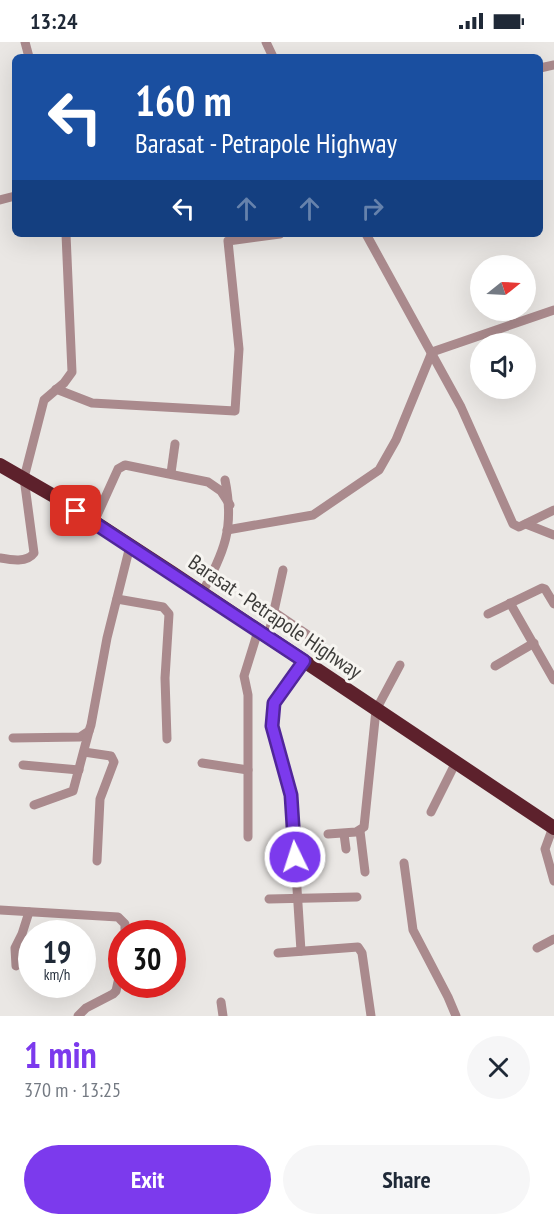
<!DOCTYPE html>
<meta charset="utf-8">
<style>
body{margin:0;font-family:"PT Sans Narrow",sans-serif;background:#f6f6f7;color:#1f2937;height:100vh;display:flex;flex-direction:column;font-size:22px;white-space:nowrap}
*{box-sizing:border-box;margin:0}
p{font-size:20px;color:#747a83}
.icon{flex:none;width:33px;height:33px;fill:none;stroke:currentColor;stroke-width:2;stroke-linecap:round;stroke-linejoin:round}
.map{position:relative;height:974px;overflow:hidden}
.side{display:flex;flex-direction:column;background:#fff;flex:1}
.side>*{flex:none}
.hud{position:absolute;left:12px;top:12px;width:531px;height:183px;border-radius:9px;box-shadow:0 6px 24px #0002;background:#1a4fa0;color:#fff;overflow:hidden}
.needle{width:39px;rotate:72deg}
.fabs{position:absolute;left:470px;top:213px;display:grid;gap:12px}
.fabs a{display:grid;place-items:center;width:66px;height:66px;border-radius:50%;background:#fff;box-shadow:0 6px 24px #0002;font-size:30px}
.speed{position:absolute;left:18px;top:878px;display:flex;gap:12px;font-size:30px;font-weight:700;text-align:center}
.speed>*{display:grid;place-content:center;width:78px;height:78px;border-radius:50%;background:#fff;box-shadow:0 6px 24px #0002;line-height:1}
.speed small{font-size:15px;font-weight:400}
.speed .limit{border:9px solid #d22;background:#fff;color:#111}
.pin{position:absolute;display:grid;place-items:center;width:51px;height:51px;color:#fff;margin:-26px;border-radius:12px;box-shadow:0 3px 9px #0006}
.me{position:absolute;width:66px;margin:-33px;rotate:356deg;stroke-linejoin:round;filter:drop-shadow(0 0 4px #0008)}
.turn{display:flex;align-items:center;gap:21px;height:126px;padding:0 24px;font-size:27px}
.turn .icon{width:78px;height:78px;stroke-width:2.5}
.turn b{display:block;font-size:42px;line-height:51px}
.lanes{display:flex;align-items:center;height:57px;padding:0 24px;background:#0003;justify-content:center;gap:30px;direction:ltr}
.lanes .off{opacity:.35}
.round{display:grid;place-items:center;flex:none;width:63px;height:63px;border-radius:32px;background:#f6f6f7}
.summary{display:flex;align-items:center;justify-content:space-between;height:102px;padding:0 24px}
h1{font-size:36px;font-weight:600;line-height:45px;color:#7c3aed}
.button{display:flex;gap:12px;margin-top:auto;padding:12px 24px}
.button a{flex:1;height:69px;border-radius:36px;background:#7c3aed;color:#fff;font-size:24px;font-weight:600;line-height:69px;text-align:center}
.button a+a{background:#f6f6f7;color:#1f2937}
.status{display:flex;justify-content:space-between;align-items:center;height:42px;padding:0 30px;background:#fff;direction:ltr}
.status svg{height:16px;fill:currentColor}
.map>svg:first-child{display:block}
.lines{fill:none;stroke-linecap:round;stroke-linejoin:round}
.minor{stroke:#aa8a8d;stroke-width:9}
.highway{stroke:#5d212c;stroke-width:14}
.route-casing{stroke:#51269a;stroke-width:15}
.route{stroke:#7c3aed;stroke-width:10}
.labels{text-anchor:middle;stroke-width:6;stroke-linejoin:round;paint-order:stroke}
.street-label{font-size:21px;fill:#3c3b39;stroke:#f7f5f1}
</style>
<div class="status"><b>13:24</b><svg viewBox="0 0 49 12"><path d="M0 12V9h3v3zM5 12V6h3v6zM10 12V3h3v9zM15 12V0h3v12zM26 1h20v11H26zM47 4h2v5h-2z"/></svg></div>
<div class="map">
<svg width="554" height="974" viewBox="0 0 554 974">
<rect width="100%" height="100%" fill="#eae7e4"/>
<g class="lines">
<g class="minor">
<path d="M25,0l4,15"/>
<path d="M266,0l7,15"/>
<path d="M540,26l14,-3"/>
<path d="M0,158l15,-4"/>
<path d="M366,192l95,173 52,117 6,3 35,-17"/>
<path d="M56,347l36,14 143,8 4,-62 -11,-108 52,-7"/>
<path d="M171,431l4,-29"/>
<path d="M94,480l24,-53 7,-4 83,17 13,9 9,14"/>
<path d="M526,482l28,11"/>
<path d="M227,488l86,-15 66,-45 17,-30 36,-88 122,-42"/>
<path d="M0,516c11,2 27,5 34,-5l-10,-75 20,-78 20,-17 8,-11 -6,-138"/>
<path d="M202,551c22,-42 33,-64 23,-113"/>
<path d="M117,557l46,8 6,7 -4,64 2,61"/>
<path d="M510,561l44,77"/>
<path d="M274,570l47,32"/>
<path d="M488,572l54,-26 3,1 9,15"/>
<path d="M268,596l15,-68"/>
<path d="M495,624l39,-23"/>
<path d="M13,696l67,-1 9,-6 2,-6 16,-87 23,-92"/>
<path d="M84,710l27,4 3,6 -14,37 -3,62"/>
<path d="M202,721l46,7"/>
<path d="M23,723l56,5"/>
<path d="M34,763l39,-14 16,-60"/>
<path d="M431,770l25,-50"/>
<path d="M553,785l-8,22 9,32"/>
<path d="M360,789l5,41"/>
<path d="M328,792l28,-2 8,-5 12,-117 24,-45"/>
<path d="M344,792l2,15"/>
<path d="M248,795v-142l-4,-19 14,-45"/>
<path d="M404,821l9,67 35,67 8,19"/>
<path d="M269,857l88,-2"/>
<path d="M0,868l118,7 7,7v9"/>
<path d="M537,906l17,-9"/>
<path d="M301,909l-10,-156 -19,-69c-1,-29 16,-42 32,-65"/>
<path d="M278,911l80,-6 4,6 9,63"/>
<path d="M16,924l-1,-18 7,-14 7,-22"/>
<path d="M221,960l2,14"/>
<path d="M78,974l8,-8 27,-14 3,-3 6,-27"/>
</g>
<path class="highway" d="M0,423l59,34 112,73 383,256"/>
</g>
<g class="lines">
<g class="route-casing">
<path id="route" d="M76,469l228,150 -30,42 -2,23 19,69 4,62"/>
</g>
<use href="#route" class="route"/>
</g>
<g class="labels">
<g class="street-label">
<text transform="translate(275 575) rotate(34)" y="7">Barasat - Petrapole Highway</text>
</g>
</g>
</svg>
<div class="fabs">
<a><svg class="needle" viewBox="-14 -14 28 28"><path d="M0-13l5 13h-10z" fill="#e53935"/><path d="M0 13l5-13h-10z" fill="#747a83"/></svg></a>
<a><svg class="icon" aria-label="sound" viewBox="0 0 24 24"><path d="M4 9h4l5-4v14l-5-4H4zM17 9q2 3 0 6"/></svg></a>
</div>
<div class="speed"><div>19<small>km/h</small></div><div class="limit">30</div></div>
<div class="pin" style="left:76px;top:469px;background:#d93025"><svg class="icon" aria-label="arrive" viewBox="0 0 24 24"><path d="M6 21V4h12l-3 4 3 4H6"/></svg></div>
<svg class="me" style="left:295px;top:815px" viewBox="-20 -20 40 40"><circle r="17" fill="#7c3aed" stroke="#fff" stroke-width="3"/><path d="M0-11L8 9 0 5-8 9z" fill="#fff"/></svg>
<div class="hud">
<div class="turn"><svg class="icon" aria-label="left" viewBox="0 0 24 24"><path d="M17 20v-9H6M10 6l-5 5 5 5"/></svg><div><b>160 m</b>Barasat - Petrapole Highway</div></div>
<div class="lanes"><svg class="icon" aria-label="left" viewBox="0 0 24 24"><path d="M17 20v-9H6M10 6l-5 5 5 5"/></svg><svg class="icon off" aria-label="ahead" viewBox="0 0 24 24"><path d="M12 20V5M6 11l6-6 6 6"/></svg><svg class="icon off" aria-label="ahead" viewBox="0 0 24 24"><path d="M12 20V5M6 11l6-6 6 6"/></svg><svg class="icon off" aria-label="right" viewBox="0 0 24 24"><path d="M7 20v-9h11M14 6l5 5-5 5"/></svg></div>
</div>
</div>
<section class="side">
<div class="summary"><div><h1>1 min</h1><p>370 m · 13:25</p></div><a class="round"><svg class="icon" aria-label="close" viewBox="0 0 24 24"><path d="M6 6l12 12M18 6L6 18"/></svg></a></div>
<div class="button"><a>Exit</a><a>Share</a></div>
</section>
